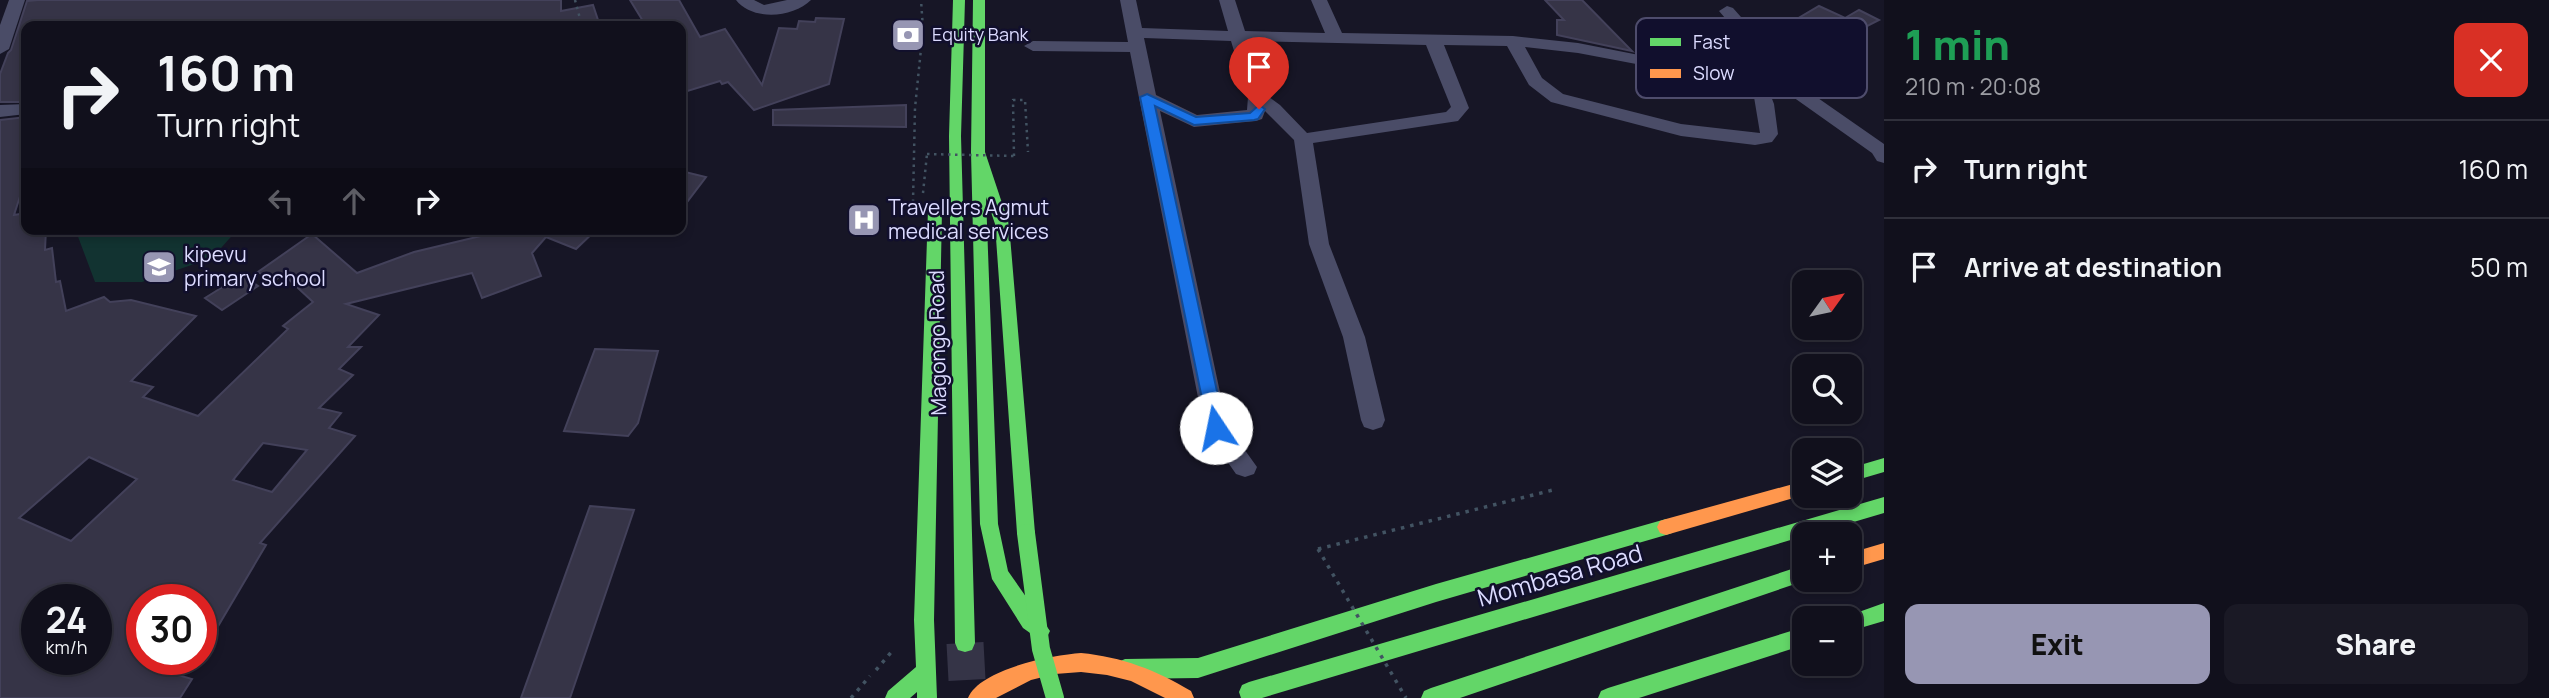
<!DOCTYPE html>
<meta charset="utf-8">
<style>
body{margin:0;font-family:Manrope,sans-serif;background:#1a1925;color:#f1f3f6;height:100vh;display:flex;flex-direction:column;font-size:26px;white-space:nowrap}
*{box-sizing:border-box;margin:0}
p{font-size:23px;color:#9c9da3}
.icon{flex:none;width:38px;height:38px;fill:none;stroke:currentColor;stroke-width:2;stroke-linecap:round;stroke-linejoin:round}
.map{position:relative;flex:1;overflow:hidden}
.sheet{display:flex;flex-direction:column;background:#11101c;width:665px}
.sheet>*{flex:none}
.top-card{position:absolute;left:21px;top:21px;width:665px;height:214px;border-radius:14px;box-shadow:0 4px 10px #0003,0 0 0 2px #30303b;background:#11101c;color:#f1f3f6;overflow:hidden}
.needle{width:46px;rotate:57deg}
.tools{position:absolute;left:1792px;top:270px;display:grid;gap:14px}
.tools a{display:grid;place-items:center;width:70px;height:70px;border-radius:14px;background:#11101c;box-shadow:0 4px 10px #0003,0 0 0 2px #30303b;font-size:35px}
.speed{position:absolute;left:21px;top:584px;display:flex;gap:14px;font-size:35px;font-weight:700;text-align:center}
.speed>*{display:grid;place-content:center;width:91px;height:91px;border-radius:50%;background:#11101c;box-shadow:0 4px 10px #0003,0 0 0 2px #30303b;line-height:1}
.speed small{font-size:18px;font-weight:400}
.speed .limit{border:10px solid #d22;background:#fff;color:#111}
.pin{position:absolute;display:grid;place-items:center;width:60px;height:60px;color:#fff;margin:-72px -30px;border-radius:50% 50% 50% 0;rotate:-45deg;box-shadow:0 0 7px #0007}
.pin .icon{rotate:45deg}
.me{position:absolute;width:77px;margin:-38px;rotate:349deg;stroke-linejoin:round;filter:drop-shadow(0 0 5px #0008)}
.turn{display:flex;align-items:center;gap:24px;height:147px;padding:0 21px;font-size:32px}
.turn .icon{width:91px;height:91px;stroke-width:2.5}
.turn b{display:block;font-size:49px;line-height:60px}
.lanes{display:flex;align-items:center;height:66px;padding:0 21px;background:#0003;justify-content:center;gap:35px;direction:ltr}
.lanes .off{opacity:.35}
.round{display:grid;place-items:center;flex:none;width:74px;height:74px;border-radius:14px;background:#1a1925}
.headline{display:flex;align-items:center;justify-content:space-between;height:119px;padding:0 21px}
h1{font-size:42px;font-weight:800;line-height:52px;color:#1e9e55}
.action{display:flex;gap:14px;margin-top:auto;padding:14px 21px}
.action a{flex:1;height:80px;border-radius:14px;background:#9796b3;color:#111;font-size:28px;font-weight:800;line-height:80px;text-align:center}
.action a+a{background:#1a1925;color:#f1f3f6}
ul{padding:0;list-style:none}
li{display:flex;align-items:center;gap:21px;height:98px;padding:0 21px;border-top:2px solid #30303b}
li div{flex:1}
li b{display:block;font-size:26px}
li em{font-style:normal}
main{display:flex;flex:1;min-height:0}
.map>svg:first-child{display:block}
.green{fill:#123331}
.building{fill:#363447;stroke:#43415a;stroke-width:2;fill-rule:evenodd}
.lines{fill:none;stroke-linecap:round;stroke-linejoin:round}
.secondary-tunnel{stroke:#353447;stroke-width:37;stroke-dasharray:37 18;stroke-linecap:butt}
.path-far1{stroke:#425362;stroke-width:2.5;stroke-dasharray:2.5 4.5;stroke-linecap:butt}
.path{stroke:#425362;stroke-width:3.5;stroke-dasharray:3.5 6;stroke-linecap:butt}
.street{fill:#4a4c67;fill-rule:evenodd}
.fast{fill:#63d668;fill-rule:evenodd}
.slow{fill:#ff974d;fill-rule:evenodd}
.path-bridge-far1{stroke:#425362;stroke-width:2.5;stroke-dasharray:2.5 4.5;stroke-linecap:butt}
.path-bridge{stroke:#425362;stroke-width:3.5;stroke-dasharray:3.5 6;stroke-linecap:butt}
.fast-bridge{stroke:#63d668;stroke-width:18}
.route{fill:#1a73e8;stroke:#114b97;stroke-width:2}
.labels{text-anchor:middle;stroke-width:5;stroke-linejoin:round;paint-order:stroke}
.far-poi-label{font-size:18px;fill:#dcdbff;stroke:#110f2d;text-anchor:start}
.poi-label{font-size:21px;fill:#dcdbff;stroke:#110f2d;text-anchor:start}
.street-label{font-size:21px;fill:#dcdbff;stroke:#110f2d}
.near-street-label{font-size:24px;fill:#dcdbff;stroke:#110f2d}
.key{fill:#110f2d;stroke:#4e4c6c;stroke-width:2}
.key-label{font-size:19px;fill:#dcdbff}
</style>
<main>
<div class="map">
<svg width="1884" height="698" viewBox="0 0 1884 698">
<rect width="100%" height="100%" fill="#171626"/>
<path class="green" d="M80,229h158l-26,29 -70,24h-47l-18,-48z"/>
<g class="building">
<path d="M38,0h523v11l32,-6 7,21h-574v76h-26v-28l8,-21 3,-3 16,-49z"/>
<path d="M630,0h49l21,37 25,-8 37,56 17,-57 18,1 2,-8 16,1 1,-4 28,1 -15,65 -75,26 -26,-28 -6,2 -2,-3 -39,12v-67h-35z"/>
<path d="M1545,0h37l50,51 -75,-16v-15h7z"/>
<path d="M1819,6l26,12 14,-8 20,10 -33,17 -23,-11 -28,18 -22,-11z"/>
<path d="M906,105v22l-133,-2v-15z"/>
<path d="M26,117v61l-12,37 12,-2v16h20l-1,21 7,-2 4,34 4,-1 6,30 38,-14 6,5 21,-2 65,16 -65,65 22,6 -10,10 55,19 90,-87 -5,-3 30,-24 -30,-28 -9,7 -16,-9 54,-38 45,39 57,-21 71,-17 -2,-6h114l-21,20 -30,-12 -14,16 9,23 -59,22 -10,-25 -126,31 33,11 -31,32h13l-22,22 14,6 -34,33 22,5 -12,15 26,8 -95,107 6,2 -65,110v-55h-59v60h52l-16,15 14,4 -12,19h-180v-578zM263,443l44,7 -35,42 -39,-12zM89,457l48,22 -66,62 -52,-23zM37,600h59v60h-59z"/>
<path d="M681,171l25,6 -25,33z"/>
<path d="M242,275l16,11 -36,24 -17,-12z"/>
<path d="M595,349l63,2 -20,72 -10,13 -64,-5z"/>
<path d="M590,506l44,4 -64,188h-49z"/>
</g>
<g class="lines">
<path class="secondary-tunnel" d="M965,643l3,55"/>
<g class="path-far1">
<path d="M575,0l7,26"/>
<path d="M1014,156l-1,-56h12l3,52"/>
<path d="M923,193l4,-39"/>
<path d="M913,202l2,-94 8,-79 -2,-29"/>
</g>
<g class="path">
<path d="M1318,549l239,-60"/>
<path d="M876,670l17,-20"/>
<path d="M851,698l19,-22"/>
</g>
<g class="street">
<path d="M9,0h16l-16,49 -9,5v-29z"/>
<path d="M736,0h18l10,5 23,-5h24c-18,18 -59,21 -75,0z"/>
<path d="M1120,0h16l6,28 86,3 -9,-31h16l10,31 80,2 -14,-33h16l15,33 171,3 65,7 203,40 -62,-72 8,-5 6,2 72,81 79,55v19l-7,-2 -5,-8 -79,-56 -24,-6 5,13 4,30 -6,8 -17,3 -74,-9 -130,-34 -22,-17 -22,-39 -63,-1 25,63 -11,13 -145,22 16,101 36,93 20,83 -3,7 -9,3 -9,-3 -3,-7 -18,-83 -34,-93 -15,-104 -29,-29 -3,8 -6,2 -62,6 -34,-16 67,314 30,42 -3,7 -9,3 -9,-3 -32,-46 -74,-376 -97,-1 -9,-5 9,-5 95,1zM1144,38l87,3 17,56 -1,13 -50,5 -41,-20zM1248,41l178,4 25,62 -5,5 -139,21 -27,-28 -15,-11zM1525,47l53,6 164,31 12,13 6,36 -79,-9 -118,-30 -21,-16z"/>
<path d="M26,104v10l-26,3v-12z"/>
</g>
<g class="fast">
<path d="M953,0h12l-4,136 14,507 -3,7 -7,2 -7,-2 -3,-7 -6,-507z"/>
<path d="M973,0h12v152l24,72 26,309 -3,6 -6,2 -6,-2 -3,-6 -22,-309 -9,-27 12,327 10,47 42,60 -3,6 -7,3 -17,-12 -31,-49 -12,-55 -9,-372z"/>
<path d="M935,205l7,5 -8,410 3,78h-20v-6l-7,6h-25l3,-7 28,-24 -2,-47 14,-410z"/>
<path d="M1884,458v14l-34,10v-14z"/>
<path d="M1884,497v16l-71,21h-9v2l-542,162h-21l-2,-6 3,-7 7,-3z"/>
<path d="M1666,519l6,2 3,6 -3,6 -6,2 -230,67 -238,76 -73,1 -7,-3 -3,-7 3,-7 7,-3 73,-1 238,-74z"/>
<path d="M1804,565v14h6l-6,2 -344,117h-39l3,-7 7,-3z"/>
<path d="M1884,603v18l-34,10v-13h-8z"/>
<path d="M1804,627v18l-165,53h-41l3,-7 7,-3z"/>
</g>
<g class="slow">
<path d="M1804,481v14l-138,40 -6,-2 -3,-6 3,-6 6,-2z"/>
<path d="M1884,543v16l-34,10v-16z"/>
<path d="M1081,653c41,4 75,17 110,38l3,7h-29l-34,-17 -24,-6 -26,-3 -26,2 -24,6 -35,18h-28c12,-29 84,-43 113,-45z"/>
</g>
<path class="path-bridge-far1" d="M927,154l87,2"/>
<path class="path-bridge" d="M1318,549l88,149"/>
<path class="fast-bridge" d="M1026,533l15,116 14,49"/>
</g>
<path class="route" d="M1147,94l49,23 54,-4 9,-8 6,4 -7,10 -4,1 -60,5 -39,-19 70,322 -3,5h-12l-2,-5 -68,-331z"/>
<defs>
<g id="bank-square" transform="scale(1.75)"><rect x="-9" y="-9" width="18" height="18" rx="4" fill="#9796b3" stroke="#110f2d"/><path d="M-6-4H6V4H-6ZM0-2.3a2.3 2.3 0 1 0 0 4.6a2.3 2.3 0 1 0 0-4.6Z" fill="#fff"/></g>
<g id="hospital-square" transform="scale(1.75)"><rect x="-9" y="-9" width="18" height="18" rx="4" fill="#9796b3" stroke="#110f2d"/><path d="M-5-5h3v3.5h4V-5h3V5h-3V1.5h-4V5h-3Z" fill="#fff"/></g>
<g id="school-square" transform="scale(1.75)"><rect x="-9" y="-9" width="18" height="18" rx="4" fill="#9796b3" stroke="#110f2d"/><path d="M0-5L7-2L0 1L-7-2ZM-4 1L0 2.5L4 1V4Q0 6-4 4Z" fill="#fff"/></g>
</defs>
<g fill-rule="evenodd">
<use href="#bank-square" x="908" y="35"/>
<use href="#hospital-square" x="864" y="220"/>
<use href="#school-square" x="159" y="267"/>
</g>
<g class="labels">
<g class="far-poi-label">
<text x="932" y="41">Equity Bank</text>
</g>
<g class="poi-label">
<text x="888" y="215">Travellers Agmut<tspan x="888" dy="24">medical services</tspan></text>
<text x="184" y="262">kipevu<tspan x="184" dy="24">primary school</tspan></text>
</g>
<g class="street-label">
<text transform="translate(938 343) rotate(-91)" y="7">Magongo Road</text>
</g>
<g class="near-street-label">
<text transform="translate(1560 576) rotate(-16)" y="8">Mombasa Road</text>
</g>
</g>
<rect x="1636" y="18" width="231" height="80" rx="10" class="key"/>
<rect x="1650" y="38" width="31" height="8" fill="#63d668"/>
<rect x="1650" y="69" width="31" height="9" fill="#ff974d"/>
<g class="key-label">
<text x="1693" y="49">Fast</text>
<text x="1693" y="80">Slow</text>
</g>
</svg>
<div class="tools">
<a><svg class="needle" viewBox="-14 -14 28 28"><path d="M0-13l5 13h-10z" fill="#e53935"/><path d="M0 13l5-13h-10z" fill="#9c9da3"/></svg></a>
<a><svg class="icon" aria-label="search" viewBox="0 0 24 24"><circle cx="10" cy="10" r="6"/><path d="M15 15l6 6"/></svg></a>
<a><svg class="icon" aria-label="layers" viewBox="0 0 24 24"><path d="M12 4l9 5-9 5-9-5zM3 14l9 5 9-5"/></svg></a>
<a>+</a>
<a>−</a>
</div>
<div class="speed"><div>24<small>km/h</small></div><div class="limit">30</div></div>
<div class="pin" style="left:1259px;top:109px;background:#d93025"><svg class="icon" aria-label="arrive" viewBox="0 0 24 24"><path d="M6 21V4h12l-3 4 3 4H6"/></svg></div>
<svg class="me" style="left:1216px;top:428px" viewBox="-20 -20 40 40"><circle r="19" fill="#fff"/><path d="M0-13L10 11 0 6-10 11z" fill="#1a73e8"/></svg>
<div class="top-card">
<div class="turn"><svg class="icon" aria-label="right" viewBox="0 0 24 24"><path d="M7 20v-9h11M14 6l5 5-5 5"/></svg><div><b>160 m</b>Turn right</div></div>
<div class="lanes"><svg class="icon off" aria-label="left" viewBox="0 0 24 24"><path d="M17 20v-9H6M10 6l-5 5 5 5"/></svg><svg class="icon off" aria-label="ahead" viewBox="0 0 24 24"><path d="M12 20V5M6 11l6-6 6 6"/></svg><svg class="icon" aria-label="right" viewBox="0 0 24 24"><path d="M7 20v-9h11M14 6l5 5-5 5"/></svg></div>
</div>
</div>
<section class="sheet">
<div class="headline"><div><h1>1 min</h1><p>210 m · 20:08</p></div><a class="round" style="background:#d93025;color:#fff"><svg class="icon" aria-label="close" viewBox="0 0 24 24"><path d="M6 6l12 12M18 6L6 18"/></svg></a></div>
<ul>
<li><svg class="icon" aria-label="right" viewBox="0 0 24 24"><path d="M7 20v-9h11M14 6l5 5-5 5"/></svg><div><b>Turn right</b></div><em>160 m</em></li>
<li><svg class="icon" aria-label="arrive" viewBox="0 0 24 24"><path d="M6 21V4h12l-3 4 3 4H6"/></svg><div><b>Arrive at destination</b></div><em>50 m</em></li>
</ul>
<div class="action"><a>Exit</a><a>Share</a></div>
</section>
</main>
